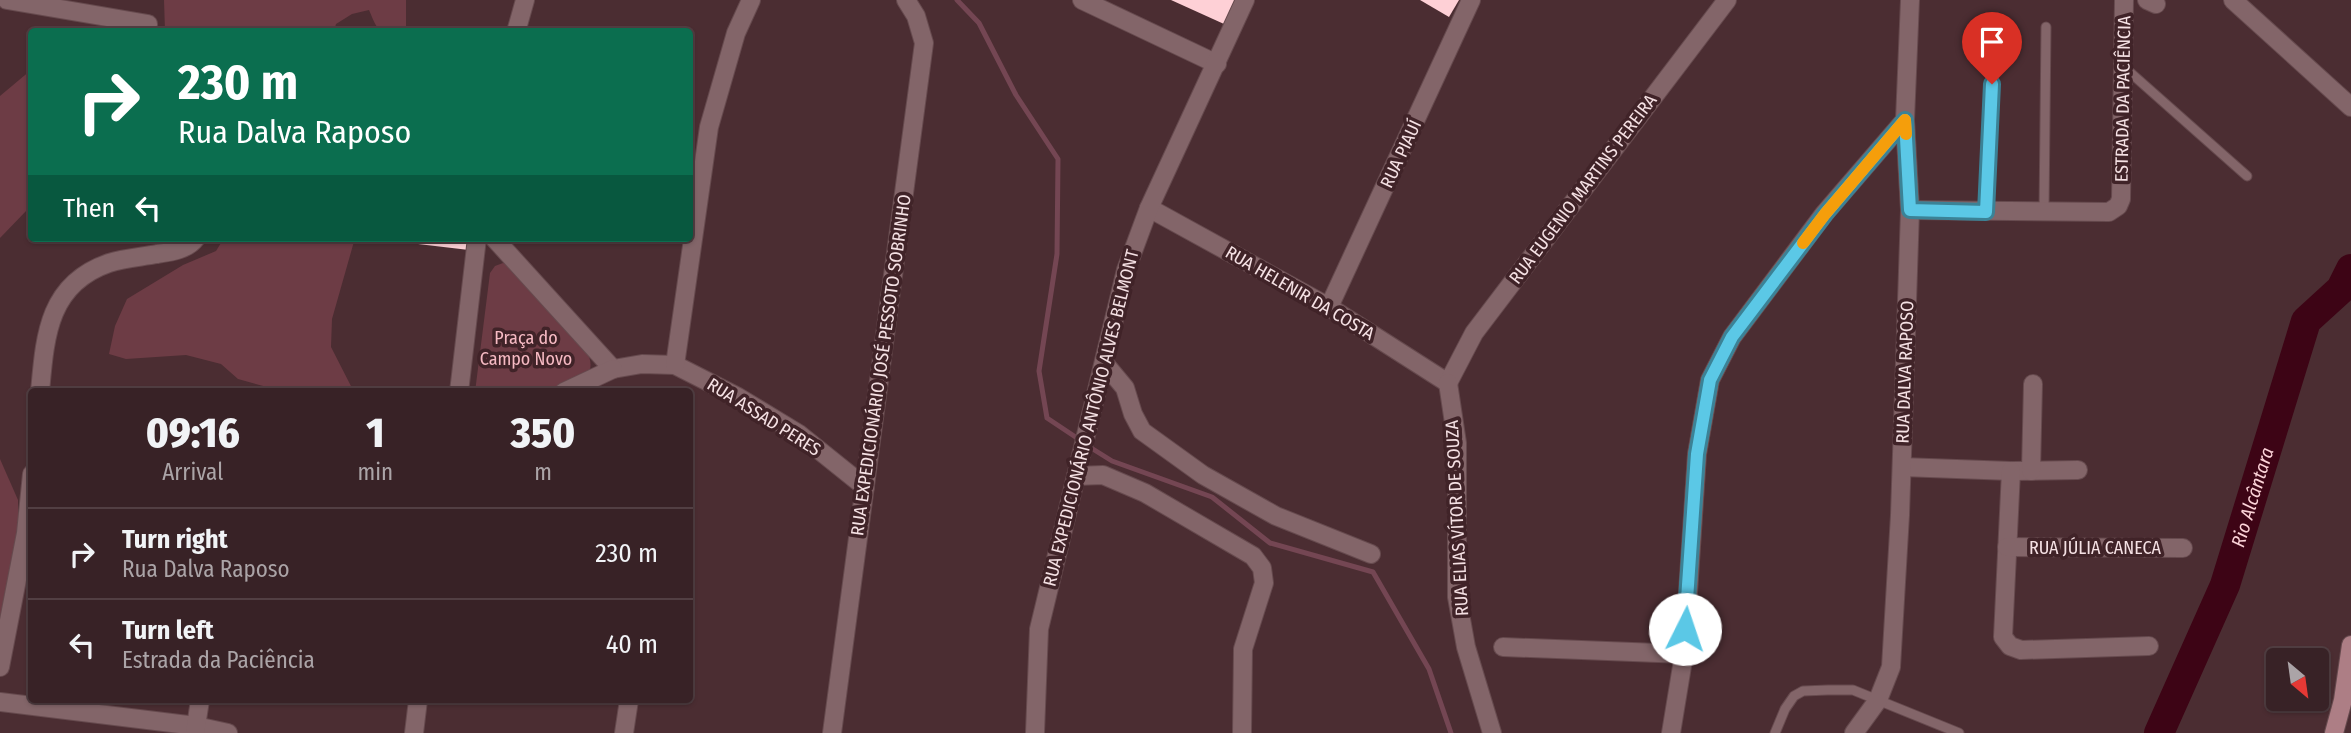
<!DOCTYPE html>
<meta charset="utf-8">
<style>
body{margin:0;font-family:"Fira Sans Condensed",sans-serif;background:#3f2a2e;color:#f1f3f6;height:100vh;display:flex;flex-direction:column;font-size:26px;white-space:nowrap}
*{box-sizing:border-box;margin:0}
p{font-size:23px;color:#aba4a7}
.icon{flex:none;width:38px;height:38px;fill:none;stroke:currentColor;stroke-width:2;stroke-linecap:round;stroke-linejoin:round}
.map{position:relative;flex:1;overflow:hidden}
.details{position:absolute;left:28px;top:388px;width:665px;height:315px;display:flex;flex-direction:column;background:#382226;border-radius:7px;box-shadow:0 2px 5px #0004,0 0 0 2px #523f43}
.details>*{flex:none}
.guide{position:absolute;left:28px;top:28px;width:665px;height:214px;border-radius:7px;box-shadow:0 2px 5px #0004,0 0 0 2px #523f43;background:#0b6e4f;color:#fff;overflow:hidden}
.needle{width:46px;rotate:151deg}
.fabs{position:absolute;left:2266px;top:648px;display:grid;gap:14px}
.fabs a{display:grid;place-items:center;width:63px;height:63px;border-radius:7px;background:#382226;box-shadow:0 2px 5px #0004,0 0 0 2px #523f43;font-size:35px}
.pin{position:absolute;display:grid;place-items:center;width:60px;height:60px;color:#fff;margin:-72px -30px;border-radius:50% 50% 50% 0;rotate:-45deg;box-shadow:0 0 7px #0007}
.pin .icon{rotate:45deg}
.me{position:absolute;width:77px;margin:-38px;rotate:4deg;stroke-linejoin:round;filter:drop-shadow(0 0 5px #0008)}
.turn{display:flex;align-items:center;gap:24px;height:147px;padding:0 35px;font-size:32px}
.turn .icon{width:91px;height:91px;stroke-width:2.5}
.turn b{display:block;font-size:49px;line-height:60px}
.then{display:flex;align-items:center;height:66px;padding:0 35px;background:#0003;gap:14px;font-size:26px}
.eta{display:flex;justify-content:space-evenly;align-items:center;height:119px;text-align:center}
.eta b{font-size:42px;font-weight:800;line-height:49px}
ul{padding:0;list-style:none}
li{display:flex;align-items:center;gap:21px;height:91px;padding:0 35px;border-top:2px solid #523f43}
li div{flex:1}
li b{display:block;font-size:26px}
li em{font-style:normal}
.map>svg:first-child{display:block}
.green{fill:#6d3c45}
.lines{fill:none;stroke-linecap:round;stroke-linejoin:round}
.stream{stroke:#744653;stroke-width:5}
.river{stroke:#3d0415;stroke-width:30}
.building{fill:#fed0d6}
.lane-casing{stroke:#664a4e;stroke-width:11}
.street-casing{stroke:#664a4e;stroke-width:20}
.secondary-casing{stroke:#664a4e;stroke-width:20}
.lane{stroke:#836569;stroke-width:9}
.street{stroke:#836569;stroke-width:18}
.secondary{stroke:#ad7e85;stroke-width:18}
.route-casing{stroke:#3b8296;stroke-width:18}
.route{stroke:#5bc8e6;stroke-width:12}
.slow{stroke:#f59e0b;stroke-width:12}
.labels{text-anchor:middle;stroke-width:7;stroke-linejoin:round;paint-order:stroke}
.street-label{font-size:18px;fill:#f5e1e4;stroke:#402328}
.park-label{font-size:18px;fill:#f6bac3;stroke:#402328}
.water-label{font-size:19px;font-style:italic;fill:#fcd3d8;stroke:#402328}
</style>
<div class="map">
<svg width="2351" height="733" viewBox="0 0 2351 733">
<rect width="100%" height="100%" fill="#4b2d32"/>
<g class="green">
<path d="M164,0h242v31c-28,1 -26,5 -37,-21l-17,4 -16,10 -2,7h-169z"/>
<path d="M31,70v119l-4,21 -27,28v-142z"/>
<path d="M224,238h131l-23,81 -1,28 23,45h-69l-47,-13 -17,-15 -35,-9 -60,4 -17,-5 6,-28 12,-27 56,-34 33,-14z"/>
<path d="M503,263l3,1 81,88c25,49 -89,40 -112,40l15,-119 5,-7z"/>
<path d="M0,459l18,41v36l-18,105z"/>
</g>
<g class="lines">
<g class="stream">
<path d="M957,0l22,23 37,72 42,64 -1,95 -18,117 8,47 33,22"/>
<path d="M1088,446l24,15 100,36 58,46 103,29 56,97 22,64"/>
</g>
<path class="river" id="s1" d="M2159,733l66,-148 81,-264 35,-32 10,-20"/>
</g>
<g class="building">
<path d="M1171,0h64l-11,24z"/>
<path d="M1420,0h39l-10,17z"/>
<path d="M402,238h69l-2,12 -68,-8z"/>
</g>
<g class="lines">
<g class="lane-casing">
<g id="lane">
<path d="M2124,67l123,109"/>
<path d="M1986,212l9,-179"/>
<path d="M2044,212l2,-185"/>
<path d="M1775,733l10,-24 9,-13 9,-5 25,-1h25l106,43"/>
</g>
</g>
<g class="street-casing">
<g id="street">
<path d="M7,0l141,24"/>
<path d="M1082,0l135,64"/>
<path d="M2147,0l9,4"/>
<path d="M2233,0l118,107"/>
<path d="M516,32l9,-32"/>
<path d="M1149,208l180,99 119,76"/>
<path d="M1910,210l199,2 9,-6 3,-7 3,-199"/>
<path d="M494,238l119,131 29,-5 33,1 63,32 61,37 66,53"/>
<path d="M1329,307l142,-307"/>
<path d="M1105,364l20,24 8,26 9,17 61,44 73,41 95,38"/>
<path d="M675,365l34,-238 27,-94 15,-33"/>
<path d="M1448,383l26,-50 253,-333"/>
<path d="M1448,383l9,60v154l9,50 26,86"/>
<path d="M40,392c5,-56 8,-108 69,-129 15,-5 32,-6 48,-9 13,-2 30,-4 39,-16"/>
<path d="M459,392l18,-154"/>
<path d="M564,392l49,-23"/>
<path d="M1902,467l109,4 67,-1"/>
<path d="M2011,471l-8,166 7,9 11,4 128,-4"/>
<path d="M2031,471l2,-87"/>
<path d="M1076,476l27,-1 42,18 108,63 9,12 2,15 -21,66 -1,84"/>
<path d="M2007,547l176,1"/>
<path d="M1503,647l181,7"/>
<path d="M0,667l26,-134 6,-59"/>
<path d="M0,702l196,24 32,7"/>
<path d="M195,733l5,-33"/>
<path d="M414,733l4,-33"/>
<path d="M624,733l5,-33"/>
<path d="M832,733l92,-690 -8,-27 -10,-16"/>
<path d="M1035,733l4,-104 87,-359 23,-62 96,-208"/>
<path d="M1671,733l13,-79 13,-200 13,-74 22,-43 92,-123 81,-94"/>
<path d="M1854,733l24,-33 13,-33 9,-152 10,-305 -5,-90 5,-120"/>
</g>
</g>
<g class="secondary-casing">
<path id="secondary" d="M2334,733l9,-33 8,-55"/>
</g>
<use href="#lane" class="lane"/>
<use href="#street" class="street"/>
<use href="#secondary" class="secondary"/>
</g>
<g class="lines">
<g class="route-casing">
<path id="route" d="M1685,629l12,-175 13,-74 22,-43 93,-123 80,-94 5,90 76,2 6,-128"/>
</g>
<use href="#route" class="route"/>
<path class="slow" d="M1803,243l22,-29 80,-94 1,14"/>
</g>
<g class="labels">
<g class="street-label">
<text transform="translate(2123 99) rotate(-89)" y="6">ESTRADA DA PACIÊNCIA</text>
<text transform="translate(1401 154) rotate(-65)" y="6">RUA PIAUÍ</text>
<text transform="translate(1583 189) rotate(-53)" y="6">RUA EUGENIO MARTINS PEREIRA</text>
<text transform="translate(1300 293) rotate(30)" y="6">RUA HELENIR DA COSTA</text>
<text transform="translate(881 365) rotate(-82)" y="6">RUA EXPEDICIONÁRIO JOSÉ PESSOTO SOBRINHO</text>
<text transform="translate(1905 372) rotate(-88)" y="6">RUA DALVA RAPOSO</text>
<text transform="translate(764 417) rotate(32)" y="6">RUA ASSAD PERES</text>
<text transform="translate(1091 418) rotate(-76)" y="6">RUA EXPEDICIONÁRIO ANTÔNIO ALVES BELMONT</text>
<text transform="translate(1457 518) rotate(-93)" y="6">RUA ELIAS VÍTOR DE SOUZA</text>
<text x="2095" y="554">RUA JÚLIA CANECA</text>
</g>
<g class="park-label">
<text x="526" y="344">Praça do<tspan x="526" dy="21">Campo Novo</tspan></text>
</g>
<g class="water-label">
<text dy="7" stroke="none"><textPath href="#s1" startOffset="254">Rio Alcântara</textPath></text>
</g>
</g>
</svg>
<div class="fabs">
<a><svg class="needle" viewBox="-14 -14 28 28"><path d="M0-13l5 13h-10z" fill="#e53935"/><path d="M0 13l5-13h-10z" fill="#aba4a7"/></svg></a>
</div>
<div class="pin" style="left:1992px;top:84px;background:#d93025"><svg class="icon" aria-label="arrive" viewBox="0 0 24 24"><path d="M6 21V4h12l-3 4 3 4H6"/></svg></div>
<svg class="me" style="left:1685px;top:629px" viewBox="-20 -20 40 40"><circle r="19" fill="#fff"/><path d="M0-13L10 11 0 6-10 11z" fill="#5bc8e6"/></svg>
<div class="guide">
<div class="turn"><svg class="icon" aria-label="right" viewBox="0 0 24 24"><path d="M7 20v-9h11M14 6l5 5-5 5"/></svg><div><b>230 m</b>Rua Dalva Raposo</div></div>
<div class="then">Then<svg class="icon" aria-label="left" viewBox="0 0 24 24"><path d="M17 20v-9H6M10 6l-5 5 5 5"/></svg></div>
</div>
<section class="details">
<div class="eta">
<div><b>09:16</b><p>Arrival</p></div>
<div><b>1</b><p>min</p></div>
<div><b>350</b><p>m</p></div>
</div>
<ul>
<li><svg class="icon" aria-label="right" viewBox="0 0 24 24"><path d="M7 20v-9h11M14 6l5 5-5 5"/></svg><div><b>Turn right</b><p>Rua Dalva Raposo</p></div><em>230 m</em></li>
<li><svg class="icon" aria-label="left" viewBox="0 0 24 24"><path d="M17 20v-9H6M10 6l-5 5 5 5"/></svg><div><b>Turn left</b><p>Estrada da Paciência</p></div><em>40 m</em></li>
</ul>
</section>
</div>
